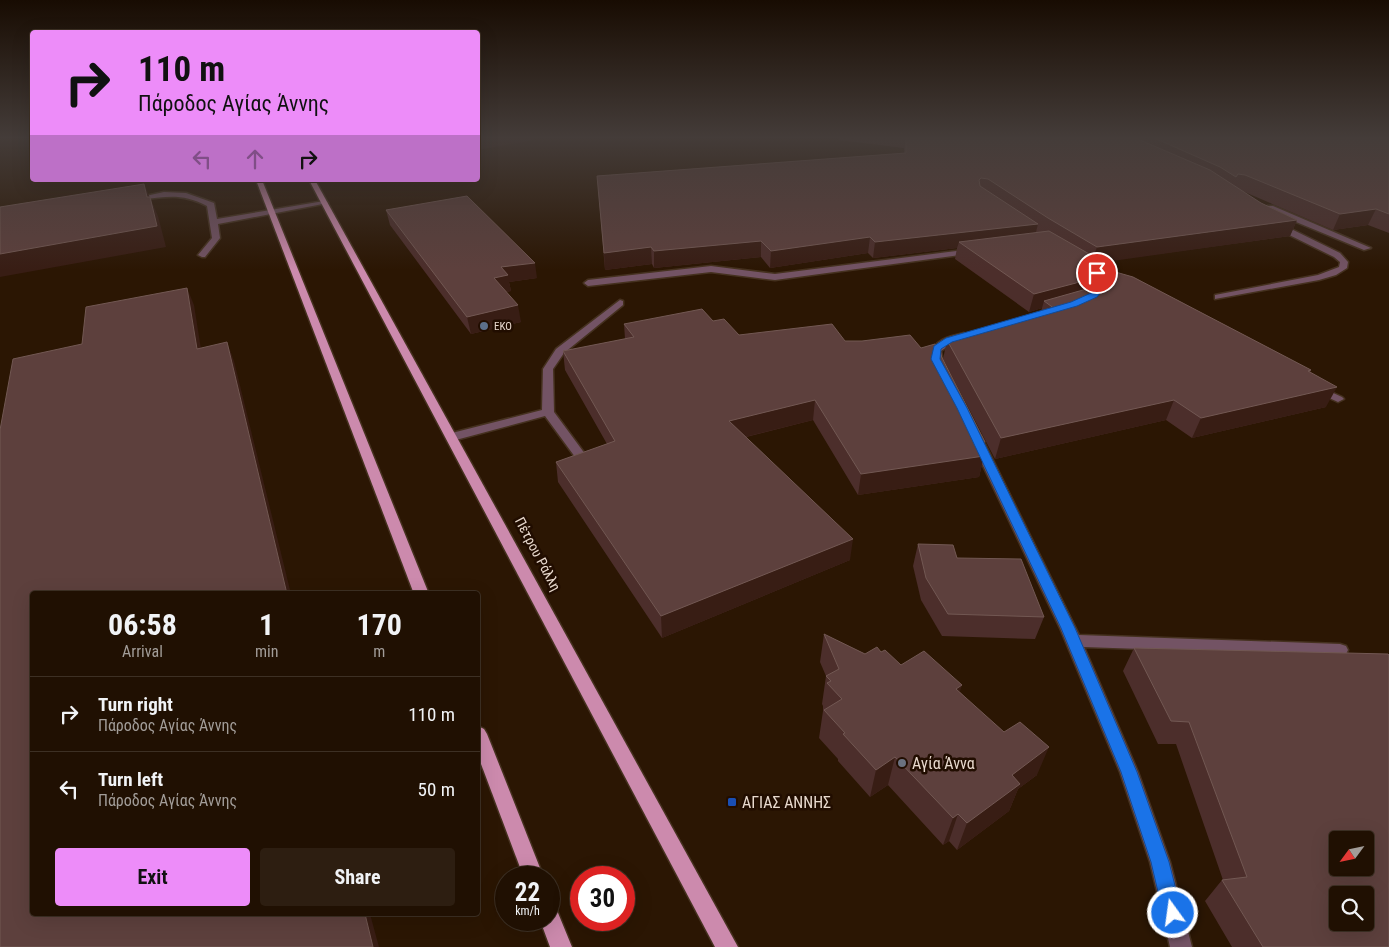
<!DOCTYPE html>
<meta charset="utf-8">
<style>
body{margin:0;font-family:"Roboto Condensed",sans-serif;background:#2d1e11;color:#f1f3f6;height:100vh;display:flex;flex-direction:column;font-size:19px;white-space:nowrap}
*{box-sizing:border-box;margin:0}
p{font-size:16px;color:#a29d99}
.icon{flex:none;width:28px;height:28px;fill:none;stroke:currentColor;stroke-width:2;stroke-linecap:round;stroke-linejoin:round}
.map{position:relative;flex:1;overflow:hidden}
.side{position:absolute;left:30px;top:591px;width:450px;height:325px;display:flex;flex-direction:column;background:#201002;border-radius:5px;box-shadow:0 5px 20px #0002,0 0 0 1px #3d3024}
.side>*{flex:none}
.banner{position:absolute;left:30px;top:30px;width:450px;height:152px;border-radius:5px;box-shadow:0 5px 20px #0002,0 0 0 1px #3d3024;background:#ed8cf9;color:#111;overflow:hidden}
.needle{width:32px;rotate:237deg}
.tools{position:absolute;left:1329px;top:831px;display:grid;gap:10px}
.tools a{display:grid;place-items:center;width:45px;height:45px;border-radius:5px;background:#201002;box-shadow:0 5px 20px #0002,0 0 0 1px #3d3024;font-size:25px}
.speed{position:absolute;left:495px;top:866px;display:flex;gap:10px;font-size:25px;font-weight:700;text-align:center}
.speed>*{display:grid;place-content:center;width:65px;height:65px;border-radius:50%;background:#201002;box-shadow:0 5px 20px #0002,0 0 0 1px #3d3024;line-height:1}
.speed small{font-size:12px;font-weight:400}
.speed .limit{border:8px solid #d22;background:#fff;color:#111}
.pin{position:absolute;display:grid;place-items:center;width:42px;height:42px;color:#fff;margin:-21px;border:2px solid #fff;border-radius:50%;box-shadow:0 1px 5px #0007}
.me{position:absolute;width:55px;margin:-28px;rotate:346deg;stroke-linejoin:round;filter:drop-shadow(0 0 4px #0008)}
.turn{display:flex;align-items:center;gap:18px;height:105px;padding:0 25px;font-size:22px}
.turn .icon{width:65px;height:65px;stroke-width:2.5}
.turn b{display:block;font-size:35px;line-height:42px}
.lanes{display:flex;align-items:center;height:48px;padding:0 25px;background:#0003;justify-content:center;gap:25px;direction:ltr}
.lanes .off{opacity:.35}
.eta{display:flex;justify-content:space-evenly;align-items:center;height:85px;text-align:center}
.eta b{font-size:30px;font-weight:700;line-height:35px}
.cta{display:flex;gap:10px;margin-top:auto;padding:10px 25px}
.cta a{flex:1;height:58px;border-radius:5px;background:#ed8cf9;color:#111;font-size:20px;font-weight:700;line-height:58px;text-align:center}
.cta a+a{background:#2d1e11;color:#f1f3f6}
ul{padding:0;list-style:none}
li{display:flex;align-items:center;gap:15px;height:75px;padding:0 25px;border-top:1px solid #3d3024}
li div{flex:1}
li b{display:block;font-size:19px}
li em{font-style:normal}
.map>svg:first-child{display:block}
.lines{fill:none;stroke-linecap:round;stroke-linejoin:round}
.minor-casing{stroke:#45311f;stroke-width:3}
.major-casing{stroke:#45311f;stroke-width:3}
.minor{fill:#735364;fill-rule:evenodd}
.major{fill:#cc8aad;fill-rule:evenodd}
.wall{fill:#4c2e2b}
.shaded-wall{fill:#381d14}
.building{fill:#5d403d;stroke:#725853;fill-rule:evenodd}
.route{fill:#1a73e8;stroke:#114b97}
.service-dot{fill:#5c6f8a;stroke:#210d00;stroke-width:2}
.worship-dot{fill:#6b7280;stroke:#210d00;stroke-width:2}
.transit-dot{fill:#1a4fb4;stroke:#210d00;stroke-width:2}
.labels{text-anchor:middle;stroke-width:5;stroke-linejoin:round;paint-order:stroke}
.far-poi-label{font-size:11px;fill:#e8d9cd;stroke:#210d00;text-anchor:start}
.street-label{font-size:14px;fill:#e8d9cd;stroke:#210d00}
.near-poi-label{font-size:16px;fill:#e8d9cd;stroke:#210d00;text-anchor:start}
</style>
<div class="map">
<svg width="1389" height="947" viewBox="0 0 1389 947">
<rect width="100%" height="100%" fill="#2b1603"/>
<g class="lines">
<g class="minor-casing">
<g id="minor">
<path d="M164,192l22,1 28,10 3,16 107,-18 4,2 -110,21 2,14 -15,19h-3l-4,-2 14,-17 -5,-32c-23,-12 -37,-10 -62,-7l-4,-2z"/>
<path d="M1267,206h6l98,42 -7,2 -97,-40z"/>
<path d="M1273,223h6l61,30 8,9 -1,6 -11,7 -17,5 -104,19v-4l103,-20 21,-8 1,-5 -6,-5 -61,-30z"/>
<path d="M972,249h3v4l-200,27 -64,-8 -123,14 -4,-3 4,-3 123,-14 64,8z"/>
<path d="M1082,264c12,-1 23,10 24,22l-8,11 -3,1 -5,-3 8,-9 -2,-7 -14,-11z"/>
<path d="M620,300l3,1v4l-59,48 -11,16 1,43 34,46 -2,3h-8l-33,-45 -93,25 -4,-1 -2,-3 2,-3 94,-24 1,-41 13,-20z"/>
<path d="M964,333l5,3 -2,2 -16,6 -10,7 2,11 -1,2h-8l-3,-8c1,-16 20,-20 33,-23z"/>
<path d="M1318,386l24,11 2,2 -6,3 -24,-11 -1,-2 1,-2z"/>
<path d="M975,432l6,4 98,199 261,9 6,2 2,4 -2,4 -6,2 -256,-9 54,125 32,90 22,85h-22l-20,-85 -30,-90 -60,-144 -91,-192z"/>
</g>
</g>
<g class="major-casing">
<g id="major">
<path d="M256,180h6l167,414h-15z"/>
<path d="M309,180h6l423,767h-23z"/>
<path d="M478,726l6,3 3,5 57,144h-20l-46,-122z"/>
<path d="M549,905l7,3 16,39h-22l-10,-27h9z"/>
</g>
</g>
<use href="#minor" class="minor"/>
<use href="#major" class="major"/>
</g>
<g class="wall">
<path d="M839,137h294l3,2 1,-2h252v96l-21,-8 -35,5 -93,-40 21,13 36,17 -7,16 -191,26 2,6 -5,16 215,86 -1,2 16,35 -134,31 -26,-18 -171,39 -52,-100 4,-19 93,-27 2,-5 -13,4 -74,-53 2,-11 -84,10 -5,-5 -98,15 -9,-11 -107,11 -2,-4 -47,6 -8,-94 307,-23v-5l-65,-8z"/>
<path d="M386,210l151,68 -28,4 2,9 -5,1 15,30 -50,12 -81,-109z"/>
<path d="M713,321l26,14 106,6 137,112 2,3 -5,21 -121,18 -45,-75 -67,17 104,123 -188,78 -104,-156 -2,-20 51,-18 -42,-74 -2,-19 62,-12 -1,-15z"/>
<path d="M918,544l39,14 87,59 -9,22 -93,-3 -21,-36 -8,-34z"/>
<path d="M824,634l41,20 16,-2 20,13 59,27 77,83 -19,14 -9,22 -52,39 -8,-9 -6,4 -55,-60 -18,12 -32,-36v-2l-19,-21 4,-27v-5l-1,-2 4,-28 -6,-14z"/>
<path d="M1134,648l255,299h-157l-27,-46 17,-21h1l-47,-136h-18l-35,-73z"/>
</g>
<g class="shaded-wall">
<path d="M478,137h55l1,3 -56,10z"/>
<path d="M144,184l14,32 8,31 -166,30v-23l147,-57z"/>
<path d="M1376,209l-8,16 -35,5 7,-16z"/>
<path d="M1297,220l-7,16 -199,28 6,-17z"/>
<path d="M1038,224l-4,16 -75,2 -2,6 -84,10 2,-16z"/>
<path d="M870,237l-2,16 -98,15 1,-17z"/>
<path d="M761,241v16l-107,11v-17z"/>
<path d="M651,247l1,17 -47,6 -1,-17z"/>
<path d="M535,263l2,15 -28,4 2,9 -14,3 -3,-16 7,-11z"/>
<path d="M1101,268l-5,18 -6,5 -46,10 -2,7 -13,4 5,-18z"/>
<path d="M187,288l7,17 10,63 -7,-19z"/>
<path d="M518,305l3,17 -50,12 -4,-17z"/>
<path d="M227,342l7,19 57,233h-4z"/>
<path d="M1337,387l-11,20 -134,31 9,-20z"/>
<path d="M815,400l-2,20 -84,21v-20z"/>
<path d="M1174,400l-8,20 -171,39 6,-21z"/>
<path d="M985,442l-4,14h3l-5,21 -121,18 3,-21z"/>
<path d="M853,539l-3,21 -188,78 -1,-22z"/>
<path d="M962,685l-9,28 3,-24z"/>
<path d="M1049,747l-12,28 -19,14 -9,22 -52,39 10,-27 45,-48z"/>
<path d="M895,757l-7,28 -18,12 6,-27z"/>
<path d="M958,814l-9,27 -6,4 10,-27z"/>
<path d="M365,914h5l9,33h-6z"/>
</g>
<g class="building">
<path d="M906,137h227l77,33 51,33 36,17 -200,27 -49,-29 -60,-39 -7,-1 -2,2 1,6 58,38 -163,18 -5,-5 -99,14 -10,-10 -107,10 -3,-4 -47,6 -7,-77 309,-23z"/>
<path d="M1152,137h237v77l-13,-5 -36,5 -95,-39 -7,-1 -2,3 -16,-10z"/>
<path d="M144,184l3,13h3l7,29 -157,28v-47z"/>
<path d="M467,196l68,67 -34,4 7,8 -14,3 24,27 -51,12 -81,-107z"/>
<path d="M1049,231l49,28 3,9 -6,6 -19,9 -42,11 -75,-52z"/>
<path d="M1112,271l21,6 178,93 -3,1 29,16 -136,31 -27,-18 -173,38 -54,-98 108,-31 -11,-8 39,-11 20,-9z"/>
<path d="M187,288l10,61 30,-7 60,252h-255v320h333l8,33h-373v-517l13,-71 69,-15 4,-37z"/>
<path d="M702,309l11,12 11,-2 15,16 93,-11 13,17h17l48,-6 11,13 14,-4 50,98 -11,2 10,12 -123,18 -46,-74 -86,21 124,118 -192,77 -105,-154 59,-21 -52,-90 71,-14 -10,-13z"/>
<path d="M918,544l35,1 4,13 64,1 23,58 -96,-3 -22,-36z"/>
<path d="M824,634l41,20 12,-7 4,5 4,-2 16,15 23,-14 38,34 -6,4 48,43 16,-10 29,25 -37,28 8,9 -53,39 -9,-9 -5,4 -58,-61 -19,13 -33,-36 2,-1 -21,-23 18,-11 -15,-16 4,-2 -5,-5 13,-7z"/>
<path d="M1134,648l254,6 1,1v292h-126l-41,-67 25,-3 -58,-155 -18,-1zM1338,840h27v28h-27zM1338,895h27v27h-27z"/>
</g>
<linearGradient id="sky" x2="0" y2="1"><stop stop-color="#180c02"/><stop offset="0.51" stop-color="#443c39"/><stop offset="1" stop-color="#443c39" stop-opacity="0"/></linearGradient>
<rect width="1389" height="270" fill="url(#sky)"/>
<path class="route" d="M1094,271h6l5,6 1,9 -9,11 -20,9 -125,36 -11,7 -1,10 27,49 108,220 62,144 32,90 13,51 -3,7 -6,3 -7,-3 -3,-7 -12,-51 -30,-90 -60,-144 -104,-220 -26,-49 3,-13 12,-8 125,-36 20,-9 7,-7 -1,-8 -4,-5z"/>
<circle class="service-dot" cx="484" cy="326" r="5"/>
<circle class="worship-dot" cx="902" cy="763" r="5"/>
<rect class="transit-dot" x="727" y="797" width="10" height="10" rx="2.5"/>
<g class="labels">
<g class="far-poi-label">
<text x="494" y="330">EKO</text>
</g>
<g class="street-label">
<text transform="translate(538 554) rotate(62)" y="5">Πέτρου Ράλλη</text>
</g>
<g class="near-poi-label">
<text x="912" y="769">Αγία Άννα</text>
<text x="742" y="808">ΑΓΙΑΣ ΑΝΝΗΣ</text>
</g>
</g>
</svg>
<div class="tools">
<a><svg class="needle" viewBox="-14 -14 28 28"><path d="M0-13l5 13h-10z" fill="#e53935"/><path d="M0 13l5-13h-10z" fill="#a29d99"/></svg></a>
<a><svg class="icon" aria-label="search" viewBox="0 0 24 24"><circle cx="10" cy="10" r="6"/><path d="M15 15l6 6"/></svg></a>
</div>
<div class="speed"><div>22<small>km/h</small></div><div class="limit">30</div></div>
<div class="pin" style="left:1097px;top:273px;background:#d93025"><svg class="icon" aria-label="arrive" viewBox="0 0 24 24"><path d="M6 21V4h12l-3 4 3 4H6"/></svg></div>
<svg class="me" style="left:1173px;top:913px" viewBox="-20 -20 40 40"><circle r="17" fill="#1a73e8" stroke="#fff" stroke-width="3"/><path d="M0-11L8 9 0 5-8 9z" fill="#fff"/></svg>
<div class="banner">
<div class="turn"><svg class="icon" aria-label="right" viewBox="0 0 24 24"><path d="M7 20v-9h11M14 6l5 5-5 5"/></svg><div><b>110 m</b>Πάροδος Αγίας Άννης</div></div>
<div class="lanes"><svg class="icon off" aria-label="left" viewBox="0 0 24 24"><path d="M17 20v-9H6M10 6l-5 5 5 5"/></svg><svg class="icon off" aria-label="ahead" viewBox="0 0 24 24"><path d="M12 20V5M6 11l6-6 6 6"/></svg><svg class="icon" aria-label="right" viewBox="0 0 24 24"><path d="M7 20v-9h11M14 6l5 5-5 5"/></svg></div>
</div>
<section class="side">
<div class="eta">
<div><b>06:58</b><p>Arrival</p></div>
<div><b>1</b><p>min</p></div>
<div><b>170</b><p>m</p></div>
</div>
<ul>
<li><svg class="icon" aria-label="right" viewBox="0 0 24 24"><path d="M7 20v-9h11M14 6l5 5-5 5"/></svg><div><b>Turn right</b><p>Πάροδος Αγίας Άννης</p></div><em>110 m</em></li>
<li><svg class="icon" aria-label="left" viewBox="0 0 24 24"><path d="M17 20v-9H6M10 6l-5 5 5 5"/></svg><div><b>Turn left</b><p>Πάροδος Αγίας Άννης</p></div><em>50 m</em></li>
</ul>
<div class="cta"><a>Exit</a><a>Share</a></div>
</section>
</div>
